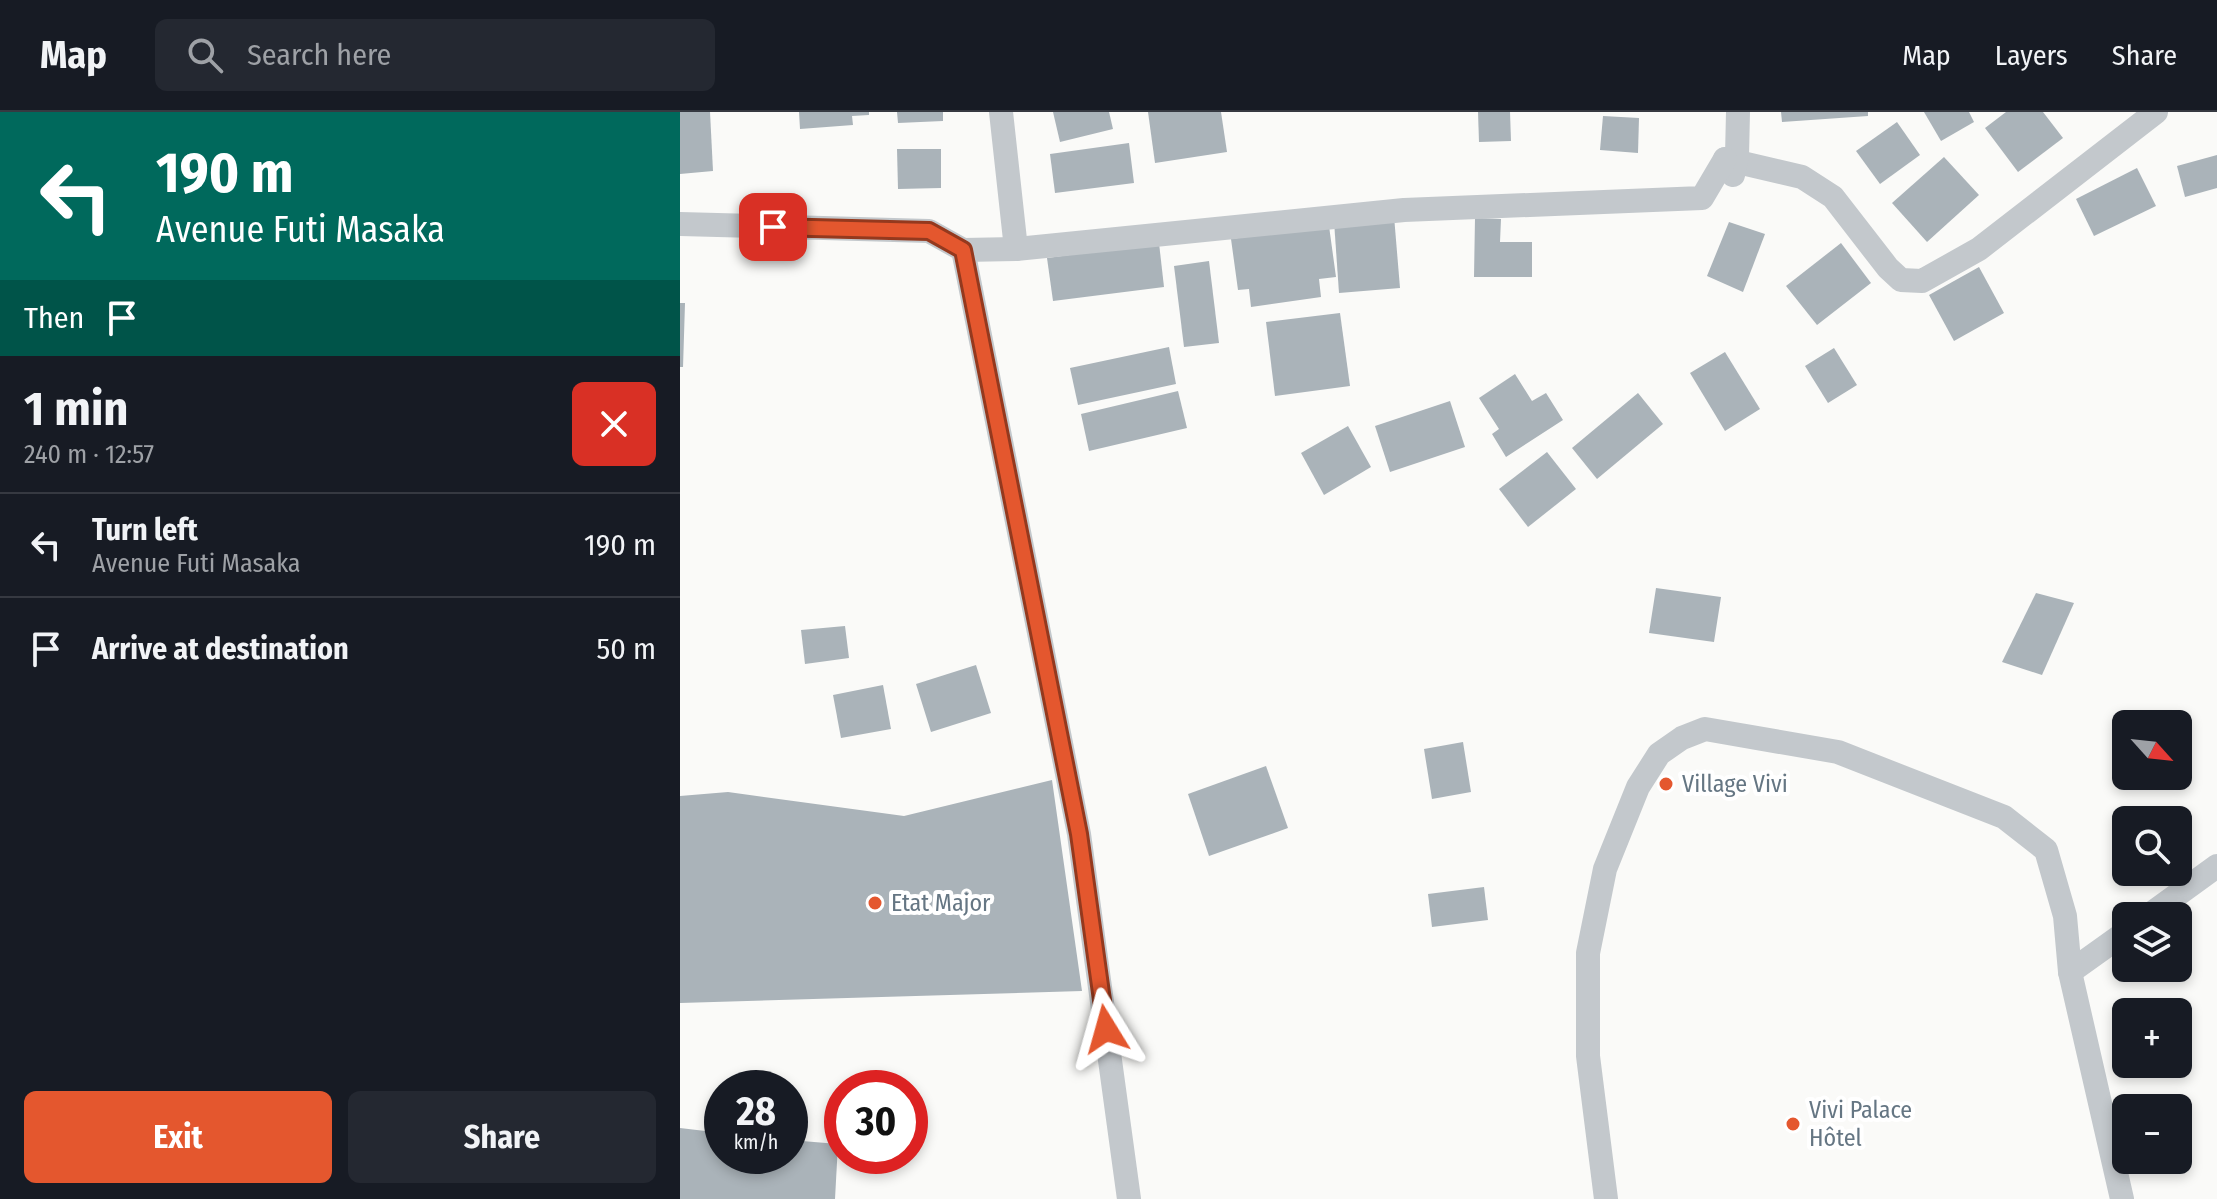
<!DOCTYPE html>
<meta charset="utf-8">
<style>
body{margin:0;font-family:"Fira Sans Condensed",sans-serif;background:#242831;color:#f1f3f6;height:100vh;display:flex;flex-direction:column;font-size:30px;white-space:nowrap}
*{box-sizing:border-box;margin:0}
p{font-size:26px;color:#9ea1a6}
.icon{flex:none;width:44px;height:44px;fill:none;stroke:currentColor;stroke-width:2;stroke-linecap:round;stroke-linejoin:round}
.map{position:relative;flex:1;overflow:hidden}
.side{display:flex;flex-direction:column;background:#171b24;width:680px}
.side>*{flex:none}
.hud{background:#00695c;color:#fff;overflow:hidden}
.needle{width:52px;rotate:117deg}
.tools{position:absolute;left:1432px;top:598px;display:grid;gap:16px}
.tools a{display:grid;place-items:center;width:80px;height:80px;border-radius:12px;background:#171b24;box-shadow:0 4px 12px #0003;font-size:40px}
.speed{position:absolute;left:24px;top:958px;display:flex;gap:16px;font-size:40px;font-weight:700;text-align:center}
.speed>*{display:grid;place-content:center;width:104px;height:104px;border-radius:50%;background:#171b24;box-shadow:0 4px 12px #0003;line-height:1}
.speed small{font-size:20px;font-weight:400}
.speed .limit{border:12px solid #d22;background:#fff;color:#111}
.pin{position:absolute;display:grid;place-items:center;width:68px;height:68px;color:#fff;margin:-34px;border-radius:16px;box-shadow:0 4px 12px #0006}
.me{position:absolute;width:88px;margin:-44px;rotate:352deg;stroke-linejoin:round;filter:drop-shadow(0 0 6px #0008)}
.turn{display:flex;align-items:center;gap:28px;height:168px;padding:0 24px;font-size:36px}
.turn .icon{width:104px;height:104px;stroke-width:2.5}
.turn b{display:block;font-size:56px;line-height:68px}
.then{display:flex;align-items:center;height:76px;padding:0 24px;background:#0003;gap:16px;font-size:30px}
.round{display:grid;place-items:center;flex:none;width:84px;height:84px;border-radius:12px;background:#242831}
.headline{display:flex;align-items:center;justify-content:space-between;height:136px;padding:0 24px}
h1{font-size:48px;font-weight:700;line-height:60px}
.cta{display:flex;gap:16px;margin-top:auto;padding:16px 24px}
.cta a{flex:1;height:92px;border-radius:12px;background:#e4572e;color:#fff;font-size:32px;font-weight:700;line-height:92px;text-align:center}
.cta a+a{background:#242831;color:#f1f3f6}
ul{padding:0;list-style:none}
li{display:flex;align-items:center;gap:24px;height:104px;padding:0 24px;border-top:2px solid #363941}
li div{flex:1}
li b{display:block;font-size:30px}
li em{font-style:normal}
header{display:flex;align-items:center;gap:48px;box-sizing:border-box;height:112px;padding:0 40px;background:#171b24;border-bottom:2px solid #363941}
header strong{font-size:38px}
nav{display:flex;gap:44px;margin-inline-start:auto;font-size:28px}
.search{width:560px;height:72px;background:#242831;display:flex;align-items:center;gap:20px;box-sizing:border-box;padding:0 28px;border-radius:12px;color:#9ea1a6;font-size:30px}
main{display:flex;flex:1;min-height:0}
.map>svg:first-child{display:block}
.building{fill:#aab3b9}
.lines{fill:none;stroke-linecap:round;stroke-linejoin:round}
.street{stroke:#c3c8cc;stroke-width:24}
.route-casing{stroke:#94391e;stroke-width:20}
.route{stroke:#e4572e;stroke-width:14}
.poi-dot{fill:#e4572e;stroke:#fff;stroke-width:3}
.labels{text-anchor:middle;stroke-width:8;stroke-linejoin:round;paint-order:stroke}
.poi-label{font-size:24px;fill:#657683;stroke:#fff;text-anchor:start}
</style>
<header>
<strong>Map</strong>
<div class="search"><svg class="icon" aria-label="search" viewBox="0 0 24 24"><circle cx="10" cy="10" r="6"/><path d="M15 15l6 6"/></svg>Search here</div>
<nav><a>Map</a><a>Layers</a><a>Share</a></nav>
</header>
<main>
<section class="side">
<div class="hud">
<div class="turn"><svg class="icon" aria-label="left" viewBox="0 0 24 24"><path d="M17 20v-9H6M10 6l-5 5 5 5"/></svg><div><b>190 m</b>Avenue Futi Masaka</div></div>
<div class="then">Then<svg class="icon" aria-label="arrive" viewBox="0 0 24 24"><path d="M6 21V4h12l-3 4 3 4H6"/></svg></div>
</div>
<div class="headline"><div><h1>1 min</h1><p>240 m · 12:57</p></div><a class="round" style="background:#d93025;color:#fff"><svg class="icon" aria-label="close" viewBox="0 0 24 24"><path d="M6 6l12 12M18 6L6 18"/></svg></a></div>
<ul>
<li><svg class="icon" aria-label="left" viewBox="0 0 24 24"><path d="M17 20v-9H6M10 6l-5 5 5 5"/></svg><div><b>Turn left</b><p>Avenue Futi Masaka</p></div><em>190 m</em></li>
<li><svg class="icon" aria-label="arrive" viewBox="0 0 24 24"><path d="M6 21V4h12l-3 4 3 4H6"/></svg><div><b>Arrive at destination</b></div><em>50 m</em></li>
</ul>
<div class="cta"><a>Exit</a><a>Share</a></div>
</section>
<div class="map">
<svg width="1537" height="1087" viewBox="0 0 1537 1087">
<rect width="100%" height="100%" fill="#fafaf8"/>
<g class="building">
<path d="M0,0h30l3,59 -33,3z"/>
<path d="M119,0h70v3l-17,1 1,9 -53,4z"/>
<path d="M217,0h46v9l-45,2z"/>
<path d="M373,0h56l4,17 -53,13z"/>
<path d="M468,0h73l6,40 -72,11z"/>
<path d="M798,0h32l1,29 -32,1z"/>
<path d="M1101,0h87v4l-86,6z"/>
<path d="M1244,0h45l5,10 -33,19z"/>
<path d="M1326,0h37l20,26 -45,34 -33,-44z"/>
<path d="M923,4l36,2 -1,35 -38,-3z"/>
<path d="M1217,10l23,33 -40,29 -24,-33z"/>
<path d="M449,31l5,40 -79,10 -5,-39z"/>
<path d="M217,37h44v39l-43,1z"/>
<path d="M1537,43v33l-32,9 -8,-31z"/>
<path d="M1264,45l35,38 -52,47 -35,-39z"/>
<path d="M1457,56l19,38 -62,30 -18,-37z"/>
<path d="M714,104l6,72 -61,5 -5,-72z"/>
<path d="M795,106l26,1 -1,23h32v35h-58z"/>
<path d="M1049,110l36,12 -22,58 -36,-16z"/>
<path d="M649,114l7,51 -17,2 2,18 -70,10 -2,-18 -11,1 -7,-51z"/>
<path d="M479,131l5,44 -111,14 -6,-43z"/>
<path d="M1161,131l30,40 -54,42 -31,-39z"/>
<path d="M529,149l10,82 -35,4 -10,-81z"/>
<path d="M1299,155l25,46 -50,28 -25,-46z"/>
<path d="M0,191h5l-2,64h-3z"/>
<path d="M660,201l10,73 -75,10 -9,-74z"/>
<path d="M489,235l7,37 -98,21 -8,-37z"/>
<path d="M1154,236l23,37 -29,18 -23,-37z"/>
<path d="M1045,240l35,57 -35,22 -35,-58z"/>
<path d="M835,262l17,27 14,-8 17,27 -57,37 -14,-23 7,-5 -20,-31z"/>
<path d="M498,279l9,37 -98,23 -8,-37z"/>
<path d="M958,281l25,31 -66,55 -25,-31z"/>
<path d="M770,289l15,46 -75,25 -15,-46z"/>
<path d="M668,314l23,41 -47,28 -23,-42z"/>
<path d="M867,340l29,37 -48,38 -29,-38z"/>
<path d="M976,476l65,9 -7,45 -65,-9z"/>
<path d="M1356,481l38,10 -32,72 -40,-13z"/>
<path d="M165,514l4,32 -44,6 -4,-34z"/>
<path d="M296,553l15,48 -60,19 -15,-48z"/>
<path d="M203,573l8,44 -50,9 -8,-43z"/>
<path d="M783,630l8,50 -39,7 -8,-50z"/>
<path d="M586,654l22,62 -79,28 -21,-62z"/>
<path d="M372,668l30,211 -402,12v-207l48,-4 176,24z"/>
<path d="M804,775l4,33 -56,7 -4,-33z"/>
<path d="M0,1016l42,5v23h68v-16l48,4 -3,55h-155z"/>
</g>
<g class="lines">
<g class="street">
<path d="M321,0l15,137"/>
<path d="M1045,47l77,18 31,20 55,71 13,12 21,1 57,-32 177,-137"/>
<path d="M1053,63l4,-19 1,-44"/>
<path d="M0,112l249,7 34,19 116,584 50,365"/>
<path d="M283,138l53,-1 388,-39 298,-12 23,-39"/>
<path d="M1468,804l69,-50"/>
<path d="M1390,860l56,-40"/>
<path d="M926,1087l-18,-143v-103l17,-84 33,-82 21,-33 23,-16 23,-9 133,23 166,65 42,33 19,66 5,56 52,227"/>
</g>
</g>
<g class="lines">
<g class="route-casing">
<path id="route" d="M93,115l156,4 34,19 116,584 27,195"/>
</g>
<use href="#route" class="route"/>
</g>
<g class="poi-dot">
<circle cx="986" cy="672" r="8"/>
<circle cx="195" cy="791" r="8"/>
<circle cx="1113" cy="1012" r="8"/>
</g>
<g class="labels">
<g class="poi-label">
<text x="1002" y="680">Village Vivi</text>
<text x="211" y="799">Etat Major</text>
<text x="1129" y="1006">Vivi Palace<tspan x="1129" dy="28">Hôtel</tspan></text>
</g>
</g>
</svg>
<div class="tools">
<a><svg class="needle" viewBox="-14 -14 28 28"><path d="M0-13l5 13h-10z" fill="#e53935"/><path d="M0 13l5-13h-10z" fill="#9ea1a6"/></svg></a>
<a><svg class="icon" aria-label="search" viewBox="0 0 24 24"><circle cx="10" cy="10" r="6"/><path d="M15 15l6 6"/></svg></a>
<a><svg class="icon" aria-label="layers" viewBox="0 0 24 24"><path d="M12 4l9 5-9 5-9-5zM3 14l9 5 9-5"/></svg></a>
<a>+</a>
<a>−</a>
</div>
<div class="speed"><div>28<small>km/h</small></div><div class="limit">30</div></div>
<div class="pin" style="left:93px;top:115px;background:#d93025"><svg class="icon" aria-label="arrive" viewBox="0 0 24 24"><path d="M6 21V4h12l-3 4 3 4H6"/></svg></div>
<svg class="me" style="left:426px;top:917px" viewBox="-20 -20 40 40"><path d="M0-17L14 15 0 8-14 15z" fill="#e4572e" stroke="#fff" stroke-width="4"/></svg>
</div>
</main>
